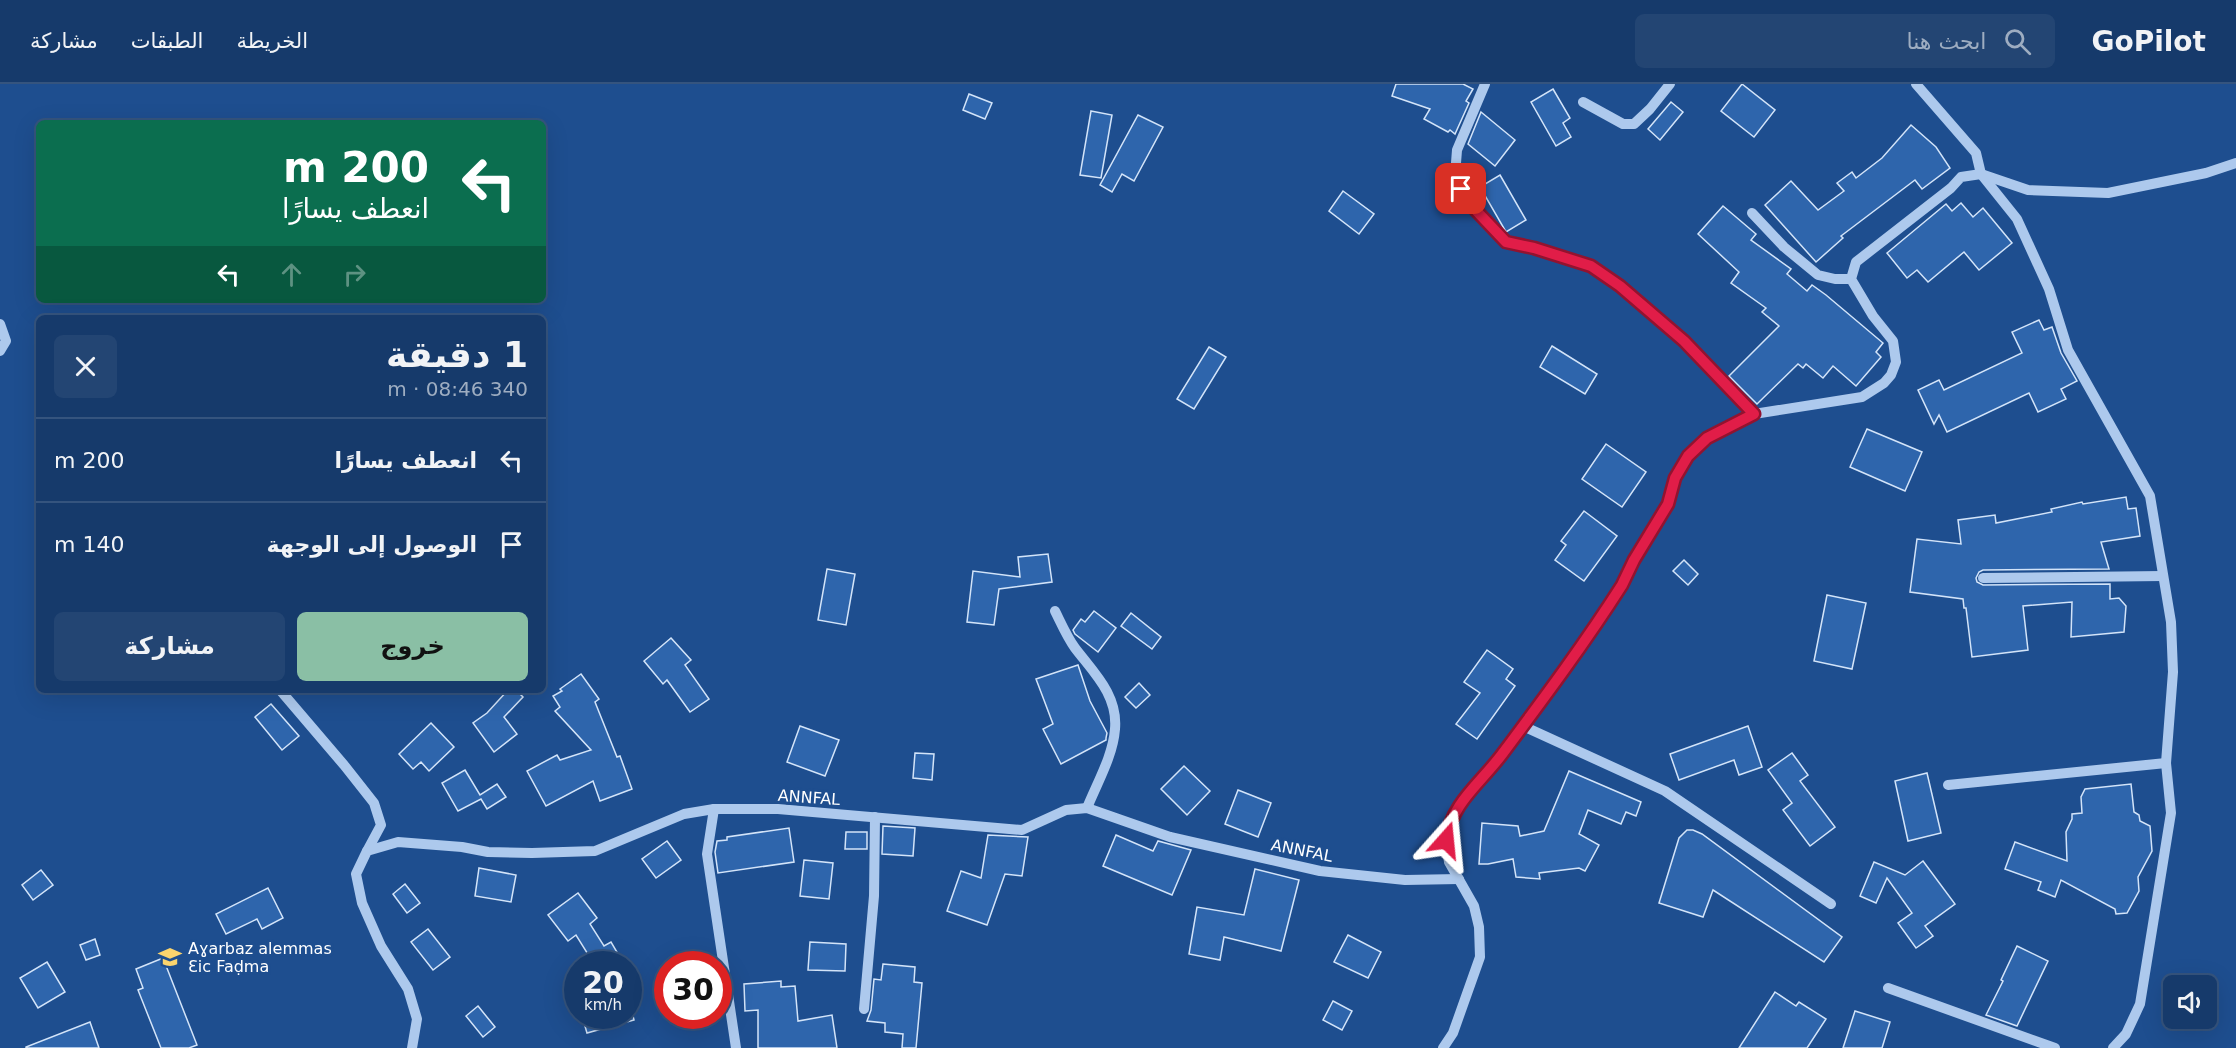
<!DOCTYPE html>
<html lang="ar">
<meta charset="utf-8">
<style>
body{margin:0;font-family:"DejaVu Sans","Noto Naskh Arabic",sans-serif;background:#234573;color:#f1f3f6;direction:rtl;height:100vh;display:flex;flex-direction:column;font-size:22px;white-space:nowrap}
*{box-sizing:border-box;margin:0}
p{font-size:20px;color:#9eadc1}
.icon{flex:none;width:33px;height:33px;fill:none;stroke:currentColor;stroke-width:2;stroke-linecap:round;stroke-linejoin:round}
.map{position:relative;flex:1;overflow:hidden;direction:ltr}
.drawer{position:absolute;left:36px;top:231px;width:510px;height:378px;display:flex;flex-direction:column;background:#163a6b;border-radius:9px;box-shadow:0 6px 24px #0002,0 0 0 2px #35547e;direction:rtl}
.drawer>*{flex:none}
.top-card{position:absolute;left:36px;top:36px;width:510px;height:183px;border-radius:9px;box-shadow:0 6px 24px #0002,0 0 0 2px #35547e;direction:rtl;background:#0b6e4f;color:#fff;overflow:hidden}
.buttons{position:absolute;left:2163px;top:891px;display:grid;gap:12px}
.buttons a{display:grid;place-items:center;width:54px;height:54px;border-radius:9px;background:#163a6b;box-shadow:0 6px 24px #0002,0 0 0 2px #35547e;font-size:30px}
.speed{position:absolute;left:564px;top:867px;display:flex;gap:12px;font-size:30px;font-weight:700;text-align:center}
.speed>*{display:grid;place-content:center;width:78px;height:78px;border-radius:50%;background:#163a6b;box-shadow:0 6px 24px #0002,0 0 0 2px #35547e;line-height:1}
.speed small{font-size:15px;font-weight:400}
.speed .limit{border:9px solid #d22;background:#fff;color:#111}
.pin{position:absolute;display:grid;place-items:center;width:51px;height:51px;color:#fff;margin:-26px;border-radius:12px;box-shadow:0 3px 9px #0006}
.me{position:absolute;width:66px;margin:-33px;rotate:18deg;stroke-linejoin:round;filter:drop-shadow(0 0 4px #0008)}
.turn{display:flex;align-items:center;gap:21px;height:126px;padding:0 18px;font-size:27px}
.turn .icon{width:78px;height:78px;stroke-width:2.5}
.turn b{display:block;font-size:42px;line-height:51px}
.lanes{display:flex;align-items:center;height:57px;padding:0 18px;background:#0003;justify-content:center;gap:30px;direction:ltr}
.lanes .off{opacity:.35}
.round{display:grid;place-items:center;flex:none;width:63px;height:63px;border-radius:9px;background:#234573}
.headline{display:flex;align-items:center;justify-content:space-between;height:102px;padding:0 18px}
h1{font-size:36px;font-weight:600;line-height:45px}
.action{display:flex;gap:12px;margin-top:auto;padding:12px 18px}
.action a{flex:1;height:69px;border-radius:9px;background:#8abfa5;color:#111;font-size:24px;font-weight:600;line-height:69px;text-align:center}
.action a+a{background:#234573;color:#f1f3f6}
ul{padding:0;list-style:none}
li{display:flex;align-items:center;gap:18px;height:84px;padding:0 18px;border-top:2px solid #35547e}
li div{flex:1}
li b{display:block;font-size:22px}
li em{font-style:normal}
header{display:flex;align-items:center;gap:36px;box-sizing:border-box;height:84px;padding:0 30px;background:#163a6b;border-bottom:2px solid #35547e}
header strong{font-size:28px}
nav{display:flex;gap:33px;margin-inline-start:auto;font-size:21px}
.search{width:420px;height:54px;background:#234573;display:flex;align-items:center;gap:15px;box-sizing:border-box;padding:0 21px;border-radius:9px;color:#9eadc1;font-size:22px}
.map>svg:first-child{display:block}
.building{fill:#2e65ac;stroke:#d3e4f9;stroke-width:1.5}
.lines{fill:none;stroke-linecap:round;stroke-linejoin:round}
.minor{stroke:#adc9ed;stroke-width:10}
.route-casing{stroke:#92132f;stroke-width:15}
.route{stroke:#e11d48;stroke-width:10}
.labels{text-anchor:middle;stroke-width:6;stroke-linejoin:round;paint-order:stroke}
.street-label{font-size:16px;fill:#fff;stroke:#1e4e8f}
.poi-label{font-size:16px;fill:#fff;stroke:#1e4e8f;text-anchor:start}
</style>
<header>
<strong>GoPilot</strong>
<div class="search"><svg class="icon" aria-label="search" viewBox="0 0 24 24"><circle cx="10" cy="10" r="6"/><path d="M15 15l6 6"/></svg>ابحث هنا</div>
<nav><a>الخريطة</a><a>الطبقات</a><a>مشاركة</a></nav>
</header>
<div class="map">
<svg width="2236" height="964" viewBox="0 0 2236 964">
<rect width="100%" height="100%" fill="#1e4e8f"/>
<g class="building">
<path d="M1396,0h67l10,5 -7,12 3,2 -14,31 -5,-4 -2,2 -24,-13 6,-10 -38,-13z"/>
<path d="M1742,0l33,26 -21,27 -33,-26z"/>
<path d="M1553,5l17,29 -7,5 8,14 -15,9 -25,-44z"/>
<path d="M969,10l23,9 -7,16 -22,-9z"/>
<path d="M1671,18l12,10 -23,28 -12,-11z"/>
<path d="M1091,27l21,4 -11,63 -21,-3z"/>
<path d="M1481,28l34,28 -20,26 -27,-22z"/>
<path d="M1138,31l25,12 -29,54 -12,-7 -10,18 -12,-7z"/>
<path d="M1911,41l25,22 14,21 -28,21 -7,-9 -74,56 2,2 -27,24 -51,-57 26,-24 27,29 26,-19 -7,-8 15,-11 4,6 26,-20z"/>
<path d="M1500,91l26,45 -20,12 -26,-45z"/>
<path d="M1343,107l31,23 -15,20 -30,-23z"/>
<path d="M1961,119l12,14 10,-9 29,35 -33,27 -15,-18 -36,30 -11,-12 -10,8 -20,-25 59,-49 6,7z"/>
<path d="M1723,122l33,28 -5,6 40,29 -4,5 20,17 5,-6 14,10 57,48 -7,9 5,5 -25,29 -23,-20 -10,12 -17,-14 -3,4 -5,-4 -41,40 -28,-28 50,-50 -17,-14 4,-4 -35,-25 8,-11 -41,-38z"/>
<path d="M2039,236l5,10 8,-3 9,26 16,28 -16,8 5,10 -28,13 -9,-19 -82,39 -8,-17 -5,9 -16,-34 21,-10 5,10 78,-37 -10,-21z"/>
<path d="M1552,262l45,28 -12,20 -45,-27z"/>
<path d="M1209,263l17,10 -32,52 -17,-10z"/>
<path d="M1867,345l55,23 -17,39 -55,-24z"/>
<path d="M1606,360l40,28 -24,35 -40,-28z"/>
<path d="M2126,413l2,12 8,-1 4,28 -39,6 8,27 -126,1 -4,2 -3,6 1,4 6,3 127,-1v15l9,-1 7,8 -2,26 -53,5 1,-35 -49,4 5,44 -56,7 -6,-49h-2l-1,-9 -53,-7 7,-53 44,5 -3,-24 37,-5 1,8 56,-11 -1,-3 31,-7 1,2z"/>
<path d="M1584,427l33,25 -33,45 -29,-21 11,-15 -5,-4z"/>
<path d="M1048,470l4,28 -53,7 -5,36 -27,-3 6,-51 47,6 -2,-20z"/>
<path d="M1684,476l14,14 -10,11 -15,-14z"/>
<path d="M827,485l28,5 -9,51 -28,-5z"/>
<path d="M1827,511l39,8 -14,66 -38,-8z"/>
<path d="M1094,527l22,17 -18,24 -23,-18 -2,-4 8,-11 4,3z"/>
<path d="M1131,529l30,24 -9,12 -31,-23z"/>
<path d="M671,554l20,22 -6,5 24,34 -19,13 -23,-32 -4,4 -19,-23z"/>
<path d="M1487,566l26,19 -7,10 9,7 -38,53 -21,-15 24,-31 -16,-11z"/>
<path d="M1078,581l12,36 17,32 -1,5v2l-45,24 -18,-35 10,-5 -17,-45z"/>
<path d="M581,590l18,25 -4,3 22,55 3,-1 12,33 -32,12 -7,-20 -47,25 -19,-35 30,-16 3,5 31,-10 -36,-39 5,-4 -7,-11 9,-5 -2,-2z"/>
<path d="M1139,599l11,12 -14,13 -11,-11z"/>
<path d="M508,606h8l7,7 -19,20 13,17 -23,18 -21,-29 14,-10z"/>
<path d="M271,620l28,32 -17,14 -27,-33z"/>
<path d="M431,639l23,24 -25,24 -8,-9 -8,7 -14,-15z"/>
<path d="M800,642l39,14 -14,36 -38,-14z"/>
<path d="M1748,642l14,41 -23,8 -5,-15 -55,20 -9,-26z"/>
<path d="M915,669l19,1 -2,26 -19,-2z"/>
<path d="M1792,669l16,22 -8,6 35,46 -25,19 -27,-36 9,-7 -24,-33z"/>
<path d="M1184,682l26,25 -23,24 -26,-26z"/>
<path d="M465,686l15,25 17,-11 9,13 -19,12 -6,-10 -23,12 -16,-28z"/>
<path d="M1569,687l72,31 -5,14 -10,-4 -5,12 -33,-14 -9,24 20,11 -14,26 -6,-3 -40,5 1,6 -24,-2 -3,-18 -25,5h-9l3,-41 36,3 2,10 24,-5z"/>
<path d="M1927,689l14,60 -33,8 -13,-60z"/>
<path d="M2131,700l3,28 5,3 1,6 10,5 2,25 -14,26 1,14 -12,22 -11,1 -1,-5 -54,-29 -6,17 -17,-7 3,-8 -36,-13 10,-27 52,19 -1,-29 6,-13v-5l10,-1 -1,-16 4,-8z"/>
<path d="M1238,706l33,13 -13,34 -33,-13z"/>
<path d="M883,742l32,2 -2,28 -31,-2z"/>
<path d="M789,744l5,34 -76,11 -3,-21 2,-11 10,-1v-3z"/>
<path d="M1687,746h6l9,4 140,103 -18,25 -111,-72 -10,27 -44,-14 20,-65z"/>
<path d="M846,748h21v17h-22z"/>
<path d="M988,751l40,2 -6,39 -17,-2 -18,51 -40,-14 14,-40 20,7z"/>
<path d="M1116,751l37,16 5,-10 33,9 -19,45 -69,-29z"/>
<path d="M667,757l14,19 -25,18 -14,-19z"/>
<path d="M804,776l29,3 -4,36 -29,-3z"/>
<path d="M1923,777l32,43 -30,22 8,10 -17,12 -18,-25 14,-10 -25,-35 -11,25 -16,-7 14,-34 31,13z"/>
<path d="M479,784l37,7 -5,27 -36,-6z"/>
<path d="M1255,785l44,11 -18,71 -57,-14 -4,23 -31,-6 8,-47 47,8z"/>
<path d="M41,786l12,15 -20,15 -11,-15z"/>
<path d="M405,800l15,19 -13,10 -14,-19z"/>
<path d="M268,804l15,30 -21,11 -5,-10 -31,15 -10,-20z"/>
<path d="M578,809l19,25 -7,6 14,22 7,-4 13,22h-30l-18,-29 -8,6 -20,-26z"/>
<path d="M428,845l22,28 -17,13 -22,-28z"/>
<path d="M1348,851l33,17 -13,26 -34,-16z"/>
<path d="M95,855l5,16 -14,5 -6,-15z"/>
<path d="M810,858l36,2 -1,27 -37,-1z"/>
<path d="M2017,862l31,15 -31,65 -31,-11 17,-34 -2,-1z"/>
<path d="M163,874l34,87 -8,3h-28l-23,-58 5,-2 -7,-19z"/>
<path d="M47,878l18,30 -27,16 -18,-30z"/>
<path d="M883,880l32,3 -1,15 8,1 -6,65h-14l1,-14 -18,-2v-9l-18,-2 4,-11 3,-31 7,1z"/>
<path d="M781,897v6l14,-1 3,35 34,-6 5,33h-79v-38l-13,1 -1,-27z"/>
<path d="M1775,908l21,14 3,-4 27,17 -19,29h-68z"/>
<path d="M1333,917l19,10 -10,19 -19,-10z"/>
<path d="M478,922l17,21 -12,10 -17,-21z"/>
<path d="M1855,927l35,11 -8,26h-39z"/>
<path d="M582,932h51l1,4 -47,13z"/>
<path d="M90,938l9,26h-73v-1z"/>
</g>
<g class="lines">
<g class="minor">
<path d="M1485,0l-28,66 -2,26 13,26 38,40 28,6 57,18 29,21 64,54 70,73"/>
<path d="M1916,0l60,69 5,21 36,45 32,70 19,61 82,146 21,126 2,50 -7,91 5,50 -31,191 -14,30 -13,14"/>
<path d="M1583,18l40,22h11l16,-15 20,-25"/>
<path d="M1752,129l32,34 34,28 17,4h16"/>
<path d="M0,240l6,17 -6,10"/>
<path d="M1983,494l180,-2"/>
<path d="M1055,527c6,12 12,26 20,37 19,25 43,47 40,81 -2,27 -18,54 -28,79"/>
<path d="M280,606l64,75 30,38 7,22 -14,26"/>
<path d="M1523,642l142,65 166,113"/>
<path d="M1948,701l218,-22"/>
<path d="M714,725l-7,45 29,194"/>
<path d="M1888,904l167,60"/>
<path d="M864,925l10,-113 1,-79"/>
<path d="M412,964l5,-29 -9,-30 -27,-43 -19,-43 -6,-29 11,-23 31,-9 64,5 26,5 44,1 63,-2 89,-37 30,-5h64l244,21 44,-20 21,-2 83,29 150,34 85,9 54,-1"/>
<path d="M1443,964l10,-15 27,-76 -1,-30 -5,-21 -25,-44 -3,-22 3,-17 11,-20 28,-30 126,-175 54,-94 7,-26 13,-22 19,-18 47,-24 108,-17 22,-14 7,-8 5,-13 -3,-21 -20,-25 -22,-37 5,-17 95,-74 10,-11 20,-3 47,16 80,3 98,-20 30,-10"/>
</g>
</g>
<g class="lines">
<g class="route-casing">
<path id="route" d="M1446,756c6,-38 35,-57 57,-87 41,-55 82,-110 119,-168l12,-25 34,-56 7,-26 13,-22 19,-18 47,-24 -70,-73 -64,-55 -29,-20 -57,-18 -28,-6 -38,-40 -7,-13"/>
</g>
<use href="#route" class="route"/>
</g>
<defs>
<g id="school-bare" transform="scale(1.8)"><path d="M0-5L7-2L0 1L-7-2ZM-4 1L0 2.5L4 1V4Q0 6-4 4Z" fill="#fbd46d" stroke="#1e4e8f" stroke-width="2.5" paint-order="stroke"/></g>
</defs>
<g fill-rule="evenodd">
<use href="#school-bare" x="170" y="873"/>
</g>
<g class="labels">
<g class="street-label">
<text transform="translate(809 713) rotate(4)" y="6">ANNFAL</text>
<text transform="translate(1302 766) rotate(11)" y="6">ANNFAL</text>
</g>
<g class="poi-label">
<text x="188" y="870">Aɣarbaz alemmas<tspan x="188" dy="18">Ɛic Faḍma</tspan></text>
</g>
</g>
</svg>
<div class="buttons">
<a><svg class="icon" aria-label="sound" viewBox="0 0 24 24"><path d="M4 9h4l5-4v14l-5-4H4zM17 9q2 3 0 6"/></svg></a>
</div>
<div class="speed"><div>20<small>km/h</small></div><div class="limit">30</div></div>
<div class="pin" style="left:1461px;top:105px;background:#d93025"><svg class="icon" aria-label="arrive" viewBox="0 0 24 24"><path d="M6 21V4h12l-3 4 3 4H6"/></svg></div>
<svg class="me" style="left:1446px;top:756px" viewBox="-20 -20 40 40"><path d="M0-17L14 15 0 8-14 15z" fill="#e11d48" stroke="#fff" stroke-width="4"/></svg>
<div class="top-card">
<div class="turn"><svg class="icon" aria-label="left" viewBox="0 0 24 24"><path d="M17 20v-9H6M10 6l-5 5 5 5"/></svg><div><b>200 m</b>انعطف يسارًا</div></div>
<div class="lanes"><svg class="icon" aria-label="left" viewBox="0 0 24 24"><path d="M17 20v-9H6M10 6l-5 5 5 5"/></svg><svg class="icon off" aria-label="ahead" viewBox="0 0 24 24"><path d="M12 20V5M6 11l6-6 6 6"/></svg><svg class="icon off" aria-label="right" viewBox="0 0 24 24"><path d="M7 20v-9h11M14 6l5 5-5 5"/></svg></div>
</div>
<section class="drawer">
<div class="headline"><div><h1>1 دقيقة</h1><p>340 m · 08:46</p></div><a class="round"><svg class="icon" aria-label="close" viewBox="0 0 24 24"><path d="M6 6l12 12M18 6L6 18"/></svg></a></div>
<ul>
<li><svg class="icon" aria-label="left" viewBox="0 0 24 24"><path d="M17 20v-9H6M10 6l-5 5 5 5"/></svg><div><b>انعطف يسارًا</b></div><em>200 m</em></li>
<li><svg class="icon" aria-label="arrive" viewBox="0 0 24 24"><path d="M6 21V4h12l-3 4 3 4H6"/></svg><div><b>الوصول إلى الوجهة</b></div><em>140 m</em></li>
</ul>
<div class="action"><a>خروج</a><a>مشاركة</a></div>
</section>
</div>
